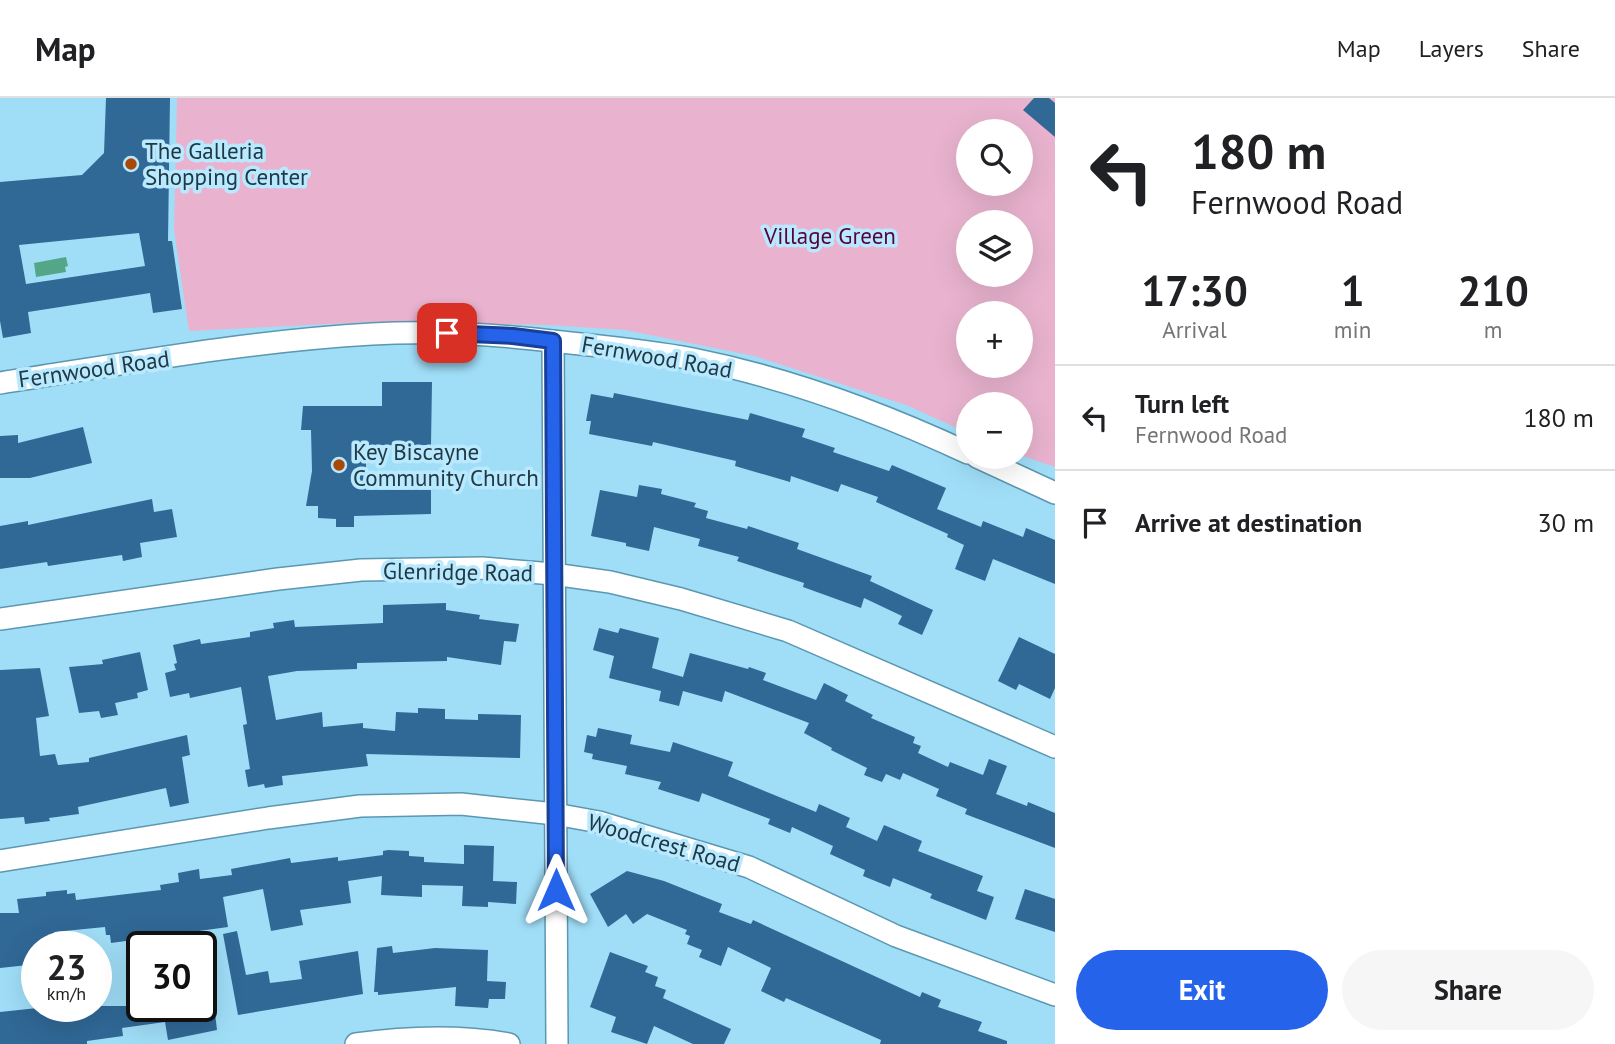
<!DOCTYPE html>
<meta charset="utf-8">
<style>
body{margin:0;font-family:"PT Sans",sans-serif;background:#f6f6f6;color:#202124;height:100vh;display:flex;flex-direction:column;font-size:26px;white-space:nowrap}
*{box-sizing:border-box;margin:0}
p{font-size:23px;color:#757577}
.icon{flex:none;width:38px;height:38px;fill:none;stroke:currentColor;stroke-width:2;stroke-linecap:round;stroke-linejoin:round}
.map{position:relative;flex:1;overflow:hidden}
.drawer{display:flex;flex-direction:column;background:#fff;width:560px}
.drawer>*{flex:none}
.hud{background:#fff;color:#202124;overflow:hidden}
.buttons{position:absolute;left:956px;top:21px;display:grid;gap:14px}
.buttons a{display:grid;place-items:center;width:77px;height:77px;border-radius:50%;background:#fff;box-shadow:0 7px 28px #0002;font-size:35px}
.speed{position:absolute;left:21px;top:833px;display:flex;gap:14px;font-size:35px;font-weight:700;text-align:center}
.speed>*{display:grid;place-content:center;width:91px;height:91px;border-radius:50%;background:#fff;box-shadow:0 7px 28px #0002;line-height:1}
.speed small{font-size:18px;font-weight:400}
.speed .limit{border:4px solid #111;border-radius:10px;background:#fff;color:#111}
.pin{position:absolute;display:grid;place-items:center;width:60px;height:60px;color:#fff;margin:-30px;border-radius:14px;box-shadow:0 4px 10px #0006}
.me{position:absolute;width:77px;margin:-38px;rotate:0deg;stroke-linejoin:round;filter:drop-shadow(0 0 5px #0008)}
.turn{display:flex;align-items:center;gap:24px;height:147px;padding:0 21px;font-size:32px}
.turn .icon{width:91px;height:91px;stroke-width:2.5}
.turn b{display:block;font-size:49px;line-height:60px}
.eta{display:flex;justify-content:space-evenly;align-items:center;height:119px;text-align:center}
.eta b{font-size:42px;font-weight:600;line-height:49px}
.action{display:flex;gap:14px;margin-top:auto;padding:14px 21px}
.action a{flex:1;height:80px;border-radius:42px;background:#2563eb;color:#fff;font-size:28px;font-weight:600;line-height:80px;text-align:center}
.action a+a{background:#f6f6f6;color:#202124}
ul{padding:0;list-style:none}
li{display:flex;align-items:center;gap:21px;height:105px;padding:0 21px;border-top:2px solid #e0e0e0}
li div{flex:1}
li b{display:block;font-size:26px}
li em{font-style:normal}
header{display:flex;align-items:center;gap:42px;box-sizing:border-box;height:98px;padding:0 35px;background:#fff;border-bottom:2px solid #e0e0e0}
header strong{font-size:33px}
nav{display:flex;gap:38px;margin-inline-start:auto;font-size:24px}
main{display:flex;flex:1;min-height:0}
.map>svg:first-child{display:block}
.green{fill:#e9b3cf;fill-rule:evenodd}
.water{fill:#53a687}
.building{fill:#306896;fill-rule:evenodd}
.lines{fill:none;stroke-linecap:round;stroke-linejoin:round}
.minor-casing{stroke:#5b97b0;stroke-width:24}
.minor{stroke:#fff;stroke-width:21}
.route-casing{stroke:#184099;stroke-width:18}
.route{stroke:#2563eb;stroke-width:12}
.poi-dot{fill:#aa4906;stroke:#b8e9fe;stroke-width:2.5}
.labels{text-anchor:middle;stroke-width:7;stroke-linejoin:round;paint-order:stroke}
.poi-label{font-size:23px;fill:#203944;stroke:#b8e9fe;text-anchor:start}
.park-label{font-size:23px;fill:#57033c;stroke:#b8e9fe}
.street-label{font-size:23px;fill:#203944;stroke:#b8e9fe}
</style>
<header>
<strong>Map</strong>
<nav><a>Map</a><a>Layers</a><a>Share</a></nav>
</header>
<main>
<div class="map">
<svg width="1055" height="946" viewBox="0 0 1055 946">
<rect width="100%" height="100%" fill="#a0def8"/>
<path class="green" d="M177,0h878v369l-35,-12v-51h-52v29l-62,-28 -152,-49 -129,-26 -78,-5 -176,-3 -182,9 -15,-101zM968,33h52v53h-52zM968,124h52v53h-52zM968,215h52v53h-52z"/>
<path class="water" d="M66,159l2,9 -3,1 1,5 -30,5 -2,-14z"/>
<g class="building">
<path d="M106,0h64l-2,143h4l10,68 -29,4 -3,-20 -122,19 3,21 -28,5 -3,-17v-139l82,-7 22,-22zM139,135l6,33 -119,18 -7,-39z"/>
<path d="M1034,0h15l6,5v34l-32,-27z"/>
<path d="M382,284h50l-1,63h-65v45h65v24l-77,2v11h-18v-8l-18,-1v-12h-12l6,-35 -1,-41h-10l2,-24h79z"/>
<path d="M614,295l134,27 2,-7 55,16 -3,8 33,11 -2,4 56,19 3,-6 54,23 -9,21 44,18 2,-6 40,16 3,-9 29,12v44l-62,-25 -8,22 -30,-12 9,-24 -17,-8 1,-3 -72,-32 2,-5 -37,-13 -3,8 -47,-16 -1,6 -55,-16 1,-5 -83,-19 -1,4 -63,-12 2,-13h-5l5,-27 22,4z"/>
<path d="M83,329l9,36 -62,15h-30v-42l18,-1v8z"/>
<path d="M639,387l23,4 -1,5 35,9 -2,4 14,4 -2,7 41,11 1,-3 51,17 -2,6 75,27 -2,5 63,29 -11,25 -24,-11 4,-8 -38,-18 -3,10 -58,-21 1,-4 -67,-22 2,-4 -41,-11 2,-7 -46,-12 -5,24 -23,-5v-3l-35,-7 9,-46 37,7z"/>
<path d="M152,401l2,13 18,-3 5,28 -37,6 2,14 -19,4 -1,-6 -74,11 -1,-4 -47,7v-43l28,-5v4z"/>
<path d="M446,505v7l34,5 -1,4 40,5 -3,18 -12,-1 -3,24 -54,-8v4l-90,2v6l-60,2 -29,5 8,44 46,-8 1,15 40,-4v5l32,3 1,-19 22,1v-5l27,1v10l33,1v-6l43,1 -1,43 -154,-4 2,12 -86,10 1,9 -18,3 -1,-4 -16,3 -3,-17 5,-1 -7,-44 4,-1 -6,-37 -51,11 -1,-5 -19,4 -5,-24 11,-3 -2,-6 3,-1 -4,-18 27,-6 1,5 49,-7v-5l24,-4 -1,-5 21,-3 1,7 88,-4v-18z"/>
<path d="M599,530l19,5 2,-5 39,10 -7,30 31,9 7,-24 58,16 1,-2 17,6 -3,7 53,20 8,-17 24,12 -3,6 28,14 -2,3 44,19 -2,6 8,3 -3,7 30,14 2,-5 33,13 6,-16 18,7 -11,28 31,12 1,-4 27,11v35l-90,-34 2,-5 -31,-13 3,-7 -36,-16 -3,7 -14,-6 -4,8 -18,-7 3,-7 -36,-18 1,-2 -28,-15 5,-10 -84,-32 -3,11 -39,-11 -4,15 -20,-5 2,-10 -52,-13 5,-22 -21,-6z"/>
<path d="M1019,539l36,17v34l-5,11 -31,-15 -3,6 -18,-9z"/>
<path d="M140,554l8,38 -11,3 1,5 -23,5 3,12 -17,3 -2,-7 -20,2 -10,-46 34,-3 -1,-4z"/>
<path d="M40,570l9,48 -13,2 4,38 15,-2 3,11 31,-3v-4l98,-23 3,20 -8,2 7,46 -19,4 -4,-19 -88,19 1,7 -30,4 1,3 -25,3 -1,-7 -24,2v-149z"/>
<path d="M598,630l34,7 -2,9 40,8 3,-10 60,20 -5,14 88,36 3,-8 31,14 -4,9 31,14 7,-16 38,16 -4,10 65,25 -6,15 17,6 -8,23 -56,-22 2,-4 -39,-16 -3,9 -27,-11 2,-6 -35,-16 3,-8 -41,-19 -2,6 -22,-9 2,-5 -68,-26 -3,9 -41,-13 3,-7 -36,-8 2,-8 -35,-7 1,-5 -9,-2 3,-17 9,2z"/>
<path d="M464,747l30,1 -1,35 24,1 -1,22 -28,-2v5l-26,-1 1,-20 -41,-1v12l-41,-2 1,-19 -34,5 3,22 -51,7 3,15 -32,6 -8,-42 -40,8 5,30 -117,16 -1,-8h-4l-1,-8 -51,5 1,9h-4l1,6h-15v17l-37,4v-55h19l-2,-14 29,-3v-4l21,-2v4l8,-1 1,7 85,-10 -1,-5 19,-3 -1,-9 21,-4 1,10 32,-4 -1,-6 59,-11 1,5 47,-6v4l45,-6v-4l5,-1 21,1v5l15,1v5l40,2z"/>
<path d="M627,773l37,10 58,23 -3,8 32,12 2,-4 167,77 2,-5 19,8 -3,7 44,15 -4,9 29,10v3h-127l1,-4 -95,-42 -2,4 -23,-11 10,-23 -43,-21 -7,19 -22,-9 3,-7 -15,-6 3,-8 -5,-2 2,-4 -40,-16 -14,10 -7,-10 -18,13 -18,-33z"/>
<path d="M1025,791l30,10v33l-40,-13z"/>
<path d="M237,833l9,44 22,-4 2,12 32,-4 -3,-18 59,-10 5,43 -125,21 -15,-81z"/>
<path d="M392,848l1,7 42,-5 53,2 -1,31 19,1 -1,17h-16l-1,9 -33,-2 1,-19 -78,8v-3h-4l3,-44z"/>
<path d="M610,854l38,14 -3,6 13,5 -3,9 11,4 -3,8 68,31 -7,15h-31l-39,-18 -7,18 -36,-12 5,-15 -26,-10z"/>
<path d="M56,908h150v9l9,-2 2,17 -49,10 -3,-18 -43,6 1,8 -36,5v3h-87v-32z"/>
</g>
<g class="lines">
<g class="minor-casing">
<g id="minor">
<path d="M553,243l4,703"/>
<path d="M0,285c123,-19 248,-42 372,-49 60,-3 120,0 180,7 47,5 94,9 141,18 95,19 187,53 275,94"/>
<path d="M977,359l78,36"/>
<path d="M0,521l278,-40 83,-9 121,-2 71,6 57,8 71,17 107,32 267,116"/>
<path d="M0,763l268,-43 92,-12 101,-2 94,10 44,8 150,45 147,69 159,59"/>
<path d="M356,946c50,-7 102,-9 153,0"/>
</g>
</g>
<use href="#minor" class="minor"/>
</g>
<g class="lines">
<g class="route-casing">
<path id="route" d="M447,235l66,3 40,5 3,549"/>
</g>
<use href="#route" class="route"/>
</g>
<g class="poi-dot">
<circle cx="131" cy="66" r="7"/>
<circle cx="339" cy="367" r="7"/>
</g>
<g class="labels">
<g class="poi-label">
<text x="145" y="61">The Galleria<tspan x="145" dy="26">Shopping Center</tspan></text>
<text x="353" y="362">Key Biscayne<tspan x="353" dy="26">Community Church</tspan></text>
</g>
<g class="park-label">
<text x="830" y="146">Village Green</text>
</g>
<g class="street-label">
<text transform="translate(657 259) rotate(10)" y="8">Fernwood Road</text>
<text transform="translate(94 271) rotate(-8)" y="8">Fernwood Road</text>
<text transform="translate(458 474) rotate(1)" y="8">Glenridge Road</text>
<text transform="translate(664 745) rotate(16)" y="8">Woodcrest Road</text>
</g>
</g>
</svg>
<div class="buttons">
<a><svg class="icon" aria-label="search" viewBox="0 0 24 24"><circle cx="10" cy="10" r="6"/><path d="M15 15l6 6"/></svg></a>
<a><svg class="icon" aria-label="layers" viewBox="0 0 24 24"><path d="M12 4l9 5-9 5-9-5zM3 14l9 5 9-5"/></svg></a>
<a>+</a>
<a>−</a>
</div>
<div class="speed"><div>23<small>km/h</small></div><div class="limit">30</div></div>
<div class="pin" style="left:447px;top:235px;background:#d93025"><svg class="icon" aria-label="arrive" viewBox="0 0 24 24"><path d="M6 21V4h12l-3 4 3 4H6"/></svg></div>
<svg class="me" style="left:556px;top:792px" viewBox="-20 -20 40 40"><path d="M0-17L14 15 0 8-14 15z" fill="#2563eb" stroke="#fff" stroke-width="4"/></svg>
</div>
<section class="drawer">
<div class="hud">
<div class="turn"><svg class="icon" aria-label="left" viewBox="0 0 24 24"><path d="M17 20v-9H6M10 6l-5 5 5 5"/></svg><div><b>180 m</b>Fernwood Road</div></div>
</div>
<div class="eta">
<div><b>17:30</b><p>Arrival</p></div>
<div><b>1</b><p>min</p></div>
<div><b>210</b><p>m</p></div>
</div>
<ul>
<li><svg class="icon" aria-label="left" viewBox="0 0 24 24"><path d="M17 20v-9H6M10 6l-5 5 5 5"/></svg><div><b>Turn left</b><p>Fernwood Road</p></div><em>180 m</em></li>
<li><svg class="icon" aria-label="arrive" viewBox="0 0 24 24"><path d="M6 21V4h12l-3 4 3 4H6"/></svg><div><b>Arrive at destination</b></div><em>30 m</em></li>
</ul>
<div class="action"><a>Exit</a><a>Share</a></div>
</section>
</main>
